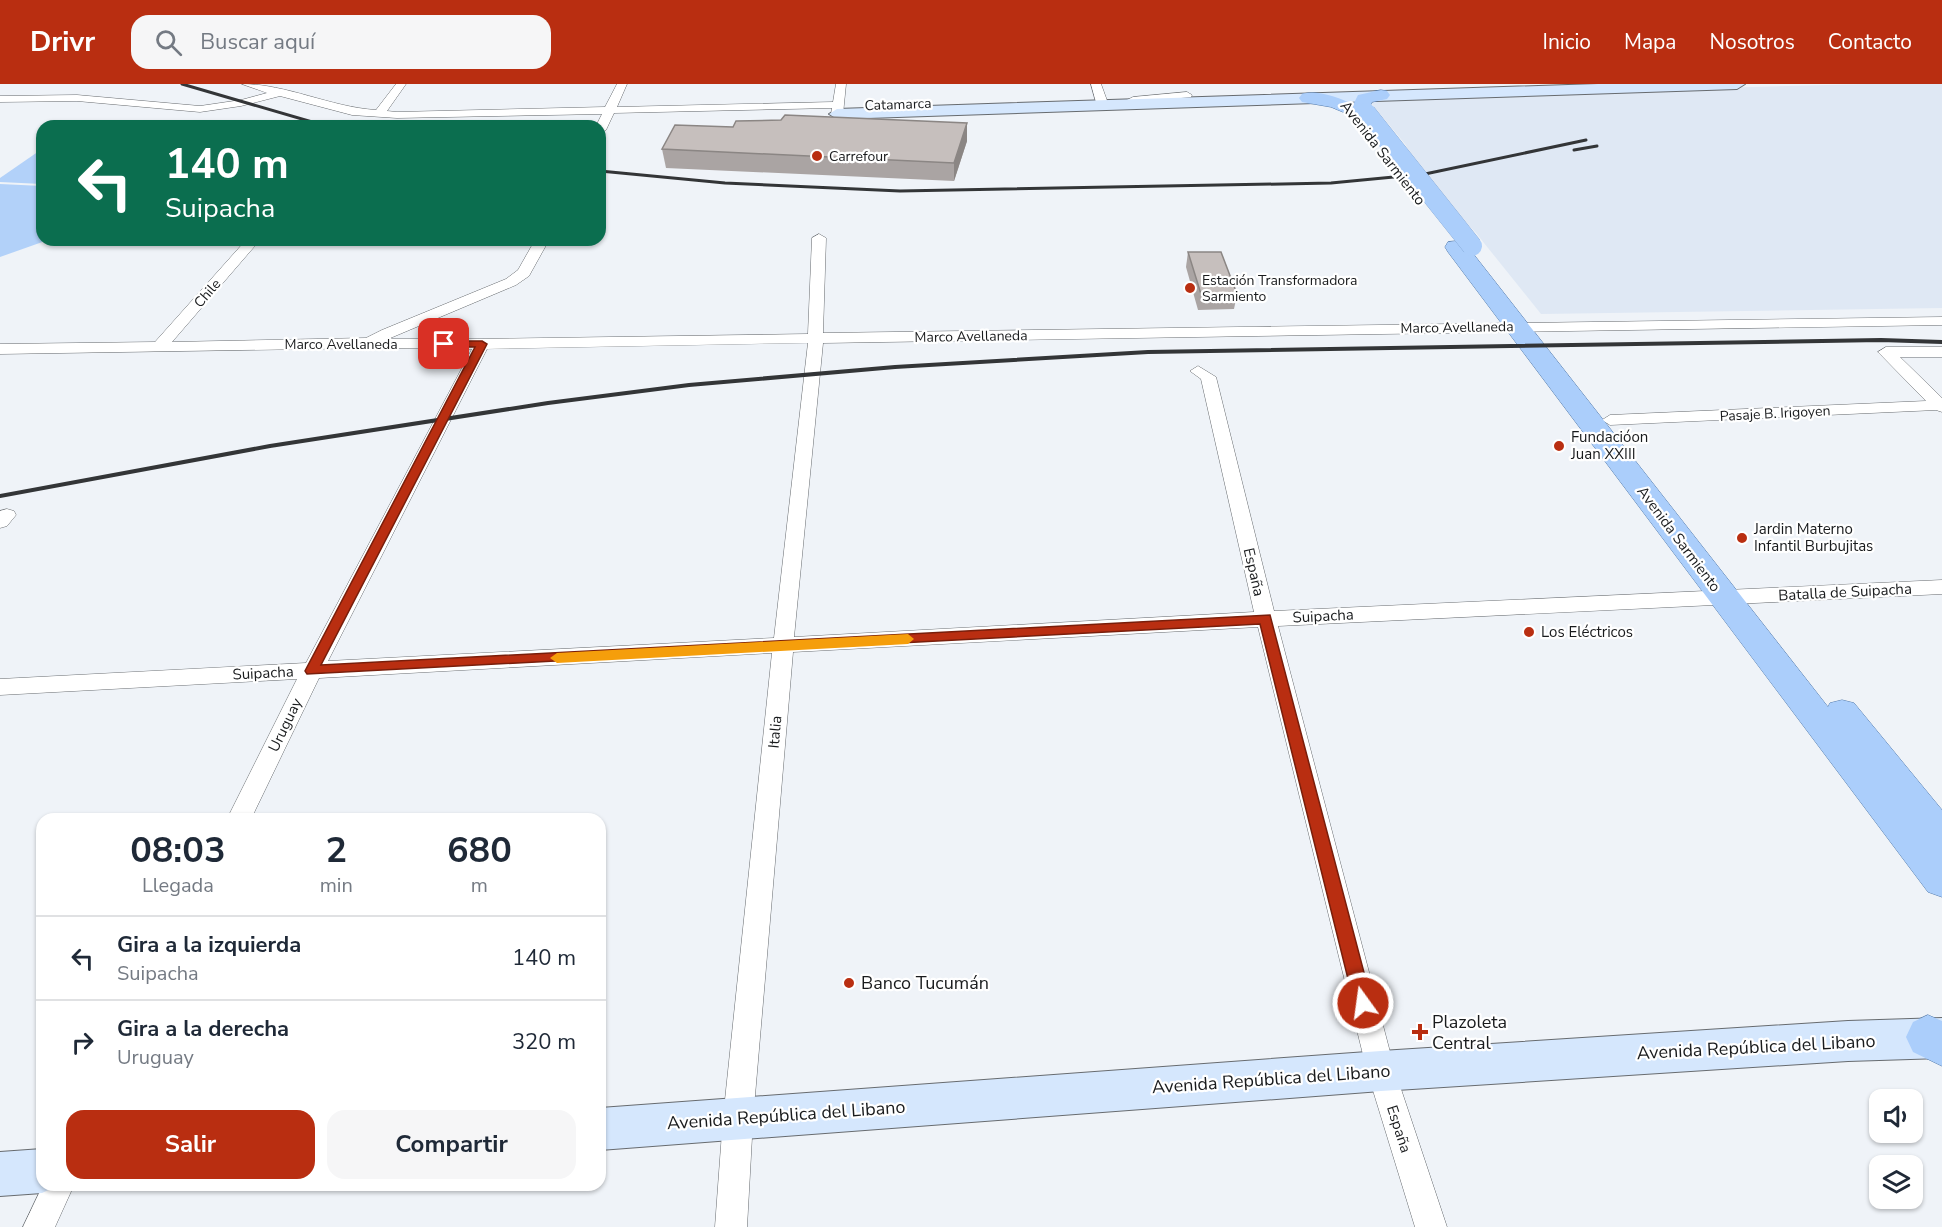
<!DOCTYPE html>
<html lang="es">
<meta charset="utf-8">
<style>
body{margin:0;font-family:"Nunito Sans",sans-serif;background:#f6f6f7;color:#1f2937;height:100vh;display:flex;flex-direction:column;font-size:22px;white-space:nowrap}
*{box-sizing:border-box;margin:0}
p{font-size:20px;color:#747a83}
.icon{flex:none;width:33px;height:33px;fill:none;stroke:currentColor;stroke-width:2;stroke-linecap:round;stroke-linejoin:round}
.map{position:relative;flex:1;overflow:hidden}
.panel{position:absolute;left:36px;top:729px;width:570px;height:378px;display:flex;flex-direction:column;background:#fff;border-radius:18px;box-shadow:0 2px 4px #0004}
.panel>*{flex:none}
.banner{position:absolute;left:36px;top:36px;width:570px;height:126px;border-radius:18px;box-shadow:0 2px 4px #0004;background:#0b6e4f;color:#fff;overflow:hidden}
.fabs{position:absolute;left:1869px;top:1005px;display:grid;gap:12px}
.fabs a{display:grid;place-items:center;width:54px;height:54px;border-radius:12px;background:#fff;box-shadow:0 2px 4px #0004;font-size:30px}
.pin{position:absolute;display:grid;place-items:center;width:51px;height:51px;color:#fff;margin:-26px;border-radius:12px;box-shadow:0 3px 9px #0006}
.me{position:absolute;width:66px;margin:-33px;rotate:346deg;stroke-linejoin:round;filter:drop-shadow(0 0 4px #0008)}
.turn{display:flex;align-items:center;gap:21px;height:126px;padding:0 30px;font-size:27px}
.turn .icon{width:78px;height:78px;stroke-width:2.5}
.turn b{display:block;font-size:42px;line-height:51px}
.eta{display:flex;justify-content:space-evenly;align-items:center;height:102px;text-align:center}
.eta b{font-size:36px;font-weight:700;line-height:42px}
.action{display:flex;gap:12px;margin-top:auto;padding:12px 30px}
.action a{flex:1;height:69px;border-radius:18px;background:#b92e11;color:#fff;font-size:24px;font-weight:700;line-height:69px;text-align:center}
.action a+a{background:#f6f6f7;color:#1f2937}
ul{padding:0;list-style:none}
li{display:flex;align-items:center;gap:18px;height:84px;padding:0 30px;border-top:2px solid #e0e1e3}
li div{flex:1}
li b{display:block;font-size:22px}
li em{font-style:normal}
header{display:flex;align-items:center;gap:36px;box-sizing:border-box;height:84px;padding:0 30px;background:#b92e11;color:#fff}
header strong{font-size:28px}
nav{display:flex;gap:33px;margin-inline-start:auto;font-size:21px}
.search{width:420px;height:54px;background:#f6f6f7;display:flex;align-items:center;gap:15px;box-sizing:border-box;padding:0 21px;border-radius:18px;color:#747a83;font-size:22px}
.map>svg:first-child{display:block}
.built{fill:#dfe8f4}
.green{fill:#b2d1f9}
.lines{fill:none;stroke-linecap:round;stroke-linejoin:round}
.street-casing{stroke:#676b6f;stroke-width:1}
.secondary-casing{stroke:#676b6f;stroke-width:2}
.primary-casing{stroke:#547bab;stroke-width:1}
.street{fill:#fff;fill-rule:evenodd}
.secondary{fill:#d5e7fd;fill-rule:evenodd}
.primary{fill:#abcefb;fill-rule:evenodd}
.rail-far1{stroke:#333537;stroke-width:3}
.rail{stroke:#333537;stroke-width:4}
.primary-bridge-casing{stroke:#547bab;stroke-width:20;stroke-linecap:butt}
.primary-bridge{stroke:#abcefb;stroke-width:20}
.wall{fill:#aaa4a3}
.shaded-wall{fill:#8b8684}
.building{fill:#c6bfbd;stroke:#8b8684;stroke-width:1.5}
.route{fill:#b92e11;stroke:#781e0b;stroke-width:1.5}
.slow{fill:#f59e0b}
.poi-dot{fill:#b92e11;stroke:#fff;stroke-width:2}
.labels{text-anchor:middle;stroke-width:4.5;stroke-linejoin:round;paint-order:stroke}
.far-street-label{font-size:14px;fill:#191b1d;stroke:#fff}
.far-poi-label{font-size:14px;fill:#191b1d;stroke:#fff;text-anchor:start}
.street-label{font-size:15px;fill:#191b1d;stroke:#fff}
.poi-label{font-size:15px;fill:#191b1d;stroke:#fff;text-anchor:start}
.near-poi-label{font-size:18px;fill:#191b1d;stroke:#fff;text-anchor:start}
.near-street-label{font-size:18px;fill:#191b1d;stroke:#fff}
</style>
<header>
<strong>Drivr</strong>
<div class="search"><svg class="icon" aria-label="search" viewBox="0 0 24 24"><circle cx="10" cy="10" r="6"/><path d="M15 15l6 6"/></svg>Buscar aquí</div>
<nav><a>Inicio</a><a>Mapa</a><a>Nosotros</a><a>Contacto</a></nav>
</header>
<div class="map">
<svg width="1942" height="1143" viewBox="0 0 1942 1143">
<rect width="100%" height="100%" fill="#eff3f8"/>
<path class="built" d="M1867,0h75v224l-401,6 -65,-81 -47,-50 -24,-39 -34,-41 8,-6z"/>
<g class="green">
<path d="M42,65v35l-42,-2v-4z"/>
<path d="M0,100l42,2v54h6l-48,17z"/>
</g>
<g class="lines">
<g class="street-casing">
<g id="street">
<path d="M242,0c45,0 88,23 134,26l20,-26h10l-19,27 10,1 208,-5 12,-23h10l-10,23 216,-5 3,-18h10l-3,30 -6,3 -6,-3 1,-6 -218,5 -8,17 -6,3v-7h-4l6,-12 -205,4 -45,-3 -72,-19 -39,10 -41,6 -123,-11 -77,1v-6l77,-1 123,11 41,-6 26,-7z"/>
<path d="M1091,0h10l8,22 -2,2h-8l-2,-2z"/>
<path d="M1187,8l5,3 -1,2 -58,6 -6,-3 6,-3z"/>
<path d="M819,150l7,4 -3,95 1119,-16v8l-1119,18 -29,294 460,-25 -53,-233 -11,-8 8,-5 18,11 58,234 668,-31v14l-664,32 117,445 52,156h-32l-48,-156 -109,-444 -465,25 -40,467 -6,108h-32l8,-108 49,-466 -453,25 -68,141h-24l70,-140 -297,16v-16l306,-16 166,-314 -102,-1 -370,6v-10l155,-2 91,-102h14l-88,102 194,-4 16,-8 124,-51 12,-9 17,-30h14l-20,36 -13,9 -128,54h94l326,-5 4,-96zM808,259l-34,295 -446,23 159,-312z"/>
<path d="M1886,263h56v10h-42l42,41v14l-6,-2 -326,15 -8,-5 8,-5 316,-14 -45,-46 -3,-3z"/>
<path d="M7,425l7,2 2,4 -9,11 -7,2v-17z"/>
<path d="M43,1101h31l-19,42h-32z"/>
</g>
</g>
<g class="secondary-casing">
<g id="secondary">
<path d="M1598,0h147l-8,5 -900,30 -8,-5 8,-5z"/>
<path d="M1942,934v40l-94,3 -467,30 -781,59v-42l781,-57 467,-30z"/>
<path d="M42,1065v36l15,1 -15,7 -42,3v-44z"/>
</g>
</g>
<g class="primary-casing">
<g id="primary">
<path d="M1381,6l6,1 3,4 -3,4 -15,3 -5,10 -17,3 -19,-8 -29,-5 -3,-4 3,-4c16,-4 37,3 51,11l5,-10z"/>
<path d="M1456,157l8,1 364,465 2,-4 12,-3 12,3 88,107v87l-14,-5 -480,-640 -3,-5 3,-5z"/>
<path d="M1928,931l14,6v45l-29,-14 -7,-15 7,-15z"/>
</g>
</g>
<use href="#street" class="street"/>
<use href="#secondary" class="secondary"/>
<use href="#primary" class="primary"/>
<g class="rail-far1">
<path d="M182,0l144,42"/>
<path d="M1574,66l23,-4"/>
<path d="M600,87l125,12 175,8 431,-8 94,-9 161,-34"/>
</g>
<path class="rail" d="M0,412l270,-50 278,-43 141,-18 206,-18 253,-15 733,-12 61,2"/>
<g class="primary-bridge-casing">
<path id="primary-bridge" d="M1366,29l106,133"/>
</g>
<use href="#primary-bridge" class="primary-bridge"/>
</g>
<g class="wall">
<path d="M967,39v18l-13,40 -288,-13 -4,-19 71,-22z"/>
<path d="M1188,168l49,42 -3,15 -36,1 -12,-43z"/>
</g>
<path class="shaded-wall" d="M967,39v18l-13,40v-18z"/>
<g class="building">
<path d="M785,31l182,8 -13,40 -292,-14 13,-24 58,2 3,-6 45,-1z"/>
<path d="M1188,168h33l16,42h-36z"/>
</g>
<path class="route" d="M482,257l5,3 -166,321 949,-50 102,388 -2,6 -7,2 -6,-2 -3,-6 -94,-379 -953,50 -2,-3 170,-324h-31l-5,-3 5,-3z"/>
<path class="slow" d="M908,550l6,5 -6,5 -351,19 -7,-5 7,-5z"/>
<g class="poi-dot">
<circle cx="817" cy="72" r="6"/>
<circle cx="1190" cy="204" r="6"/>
<circle cx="1559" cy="362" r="6"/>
<circle cx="1742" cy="454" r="6"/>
<circle cx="1529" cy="548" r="6"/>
<circle cx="849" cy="899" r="6"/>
<path d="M1417 939h6v6h6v6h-6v6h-6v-6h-6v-6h6z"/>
</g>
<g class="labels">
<g class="far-street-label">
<text transform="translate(898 20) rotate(-2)" y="5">Catamarca</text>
<text transform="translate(207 209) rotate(-49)" y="5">Chile</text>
<text transform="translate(1457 243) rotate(-1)" y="5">Marco Avellaneda</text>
<text transform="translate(971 252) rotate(-1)" y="5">Marco Avellaneda</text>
<text x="341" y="265">Marco Avellaneda</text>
<text transform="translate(1775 329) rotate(-3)" y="5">Pasaje B. Irigoyen</text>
</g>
<g class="far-poi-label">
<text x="829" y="77">Carrefour</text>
<text x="1202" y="201">Estación Transformadora<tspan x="1202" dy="16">Sarmiento</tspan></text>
</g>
<g class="street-label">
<text transform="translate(1383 69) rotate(52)" y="5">Avenida Sarmiento</text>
<text transform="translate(1679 455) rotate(53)" y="5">Avenida Sarmiento</text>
<text transform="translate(1254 488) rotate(77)" y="5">España</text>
<text transform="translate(1845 508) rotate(-3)" y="5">Batalla de Suipacha</text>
<text transform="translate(1323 532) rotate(-3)" y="5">Suipacha</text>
<text transform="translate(263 589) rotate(-3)" y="5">Suipacha</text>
<text transform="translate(285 641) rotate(-64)" y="5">Uruguay</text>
<text transform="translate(775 648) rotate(-85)" y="5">Italia</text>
<text transform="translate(1399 1045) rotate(72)" y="5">España</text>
</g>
<g class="poi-label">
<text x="1571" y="358">Fundacióon<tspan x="1571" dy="17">Juan XXIII</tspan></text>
<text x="1754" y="450">Jardin Materno<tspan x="1754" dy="17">Infantil Burbujitas</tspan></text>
<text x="1541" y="553">Los Eléctricos</text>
</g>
<g class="near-poi-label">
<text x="861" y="905">Banco Tucumán</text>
<text x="1432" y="944">Plazoleta<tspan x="1432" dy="21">Central</tspan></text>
</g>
<g class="near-street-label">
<text transform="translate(1756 963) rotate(-3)" y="6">Avenida República del Libano</text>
<text transform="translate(1271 995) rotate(-4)" y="6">Avenida República del Libano</text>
<text transform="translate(786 1031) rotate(-4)" y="6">Avenida República del Libano</text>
</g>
</g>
</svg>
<div class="fabs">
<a><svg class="icon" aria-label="sound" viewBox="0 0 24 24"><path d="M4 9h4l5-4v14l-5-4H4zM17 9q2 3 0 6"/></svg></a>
<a><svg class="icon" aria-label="layers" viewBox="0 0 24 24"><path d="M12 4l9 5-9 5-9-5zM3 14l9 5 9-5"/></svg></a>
</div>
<div class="pin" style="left:444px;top:260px;background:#d93025"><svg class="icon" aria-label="arrive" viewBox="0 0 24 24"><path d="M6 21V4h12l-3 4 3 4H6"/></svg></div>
<svg class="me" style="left:1363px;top:919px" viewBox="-20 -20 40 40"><circle r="17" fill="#b92e11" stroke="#fff" stroke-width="3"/><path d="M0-11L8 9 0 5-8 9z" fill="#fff"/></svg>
<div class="banner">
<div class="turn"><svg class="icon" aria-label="left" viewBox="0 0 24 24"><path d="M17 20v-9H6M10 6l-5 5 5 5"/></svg><div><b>140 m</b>Suipacha</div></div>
</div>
<section class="panel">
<div class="eta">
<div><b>08:03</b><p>Llegada</p></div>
<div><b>2</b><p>min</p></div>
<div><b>680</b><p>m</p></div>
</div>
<ul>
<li><svg class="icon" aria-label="left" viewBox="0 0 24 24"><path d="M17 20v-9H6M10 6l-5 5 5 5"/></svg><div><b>Gira a la izquierda</b><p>Suipacha</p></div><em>140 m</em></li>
<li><svg class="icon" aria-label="right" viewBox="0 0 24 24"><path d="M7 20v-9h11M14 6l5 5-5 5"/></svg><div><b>Gira a la derecha</b><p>Uruguay</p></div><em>320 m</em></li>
</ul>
<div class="action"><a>Salir</a><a>Compartir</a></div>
</section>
</div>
